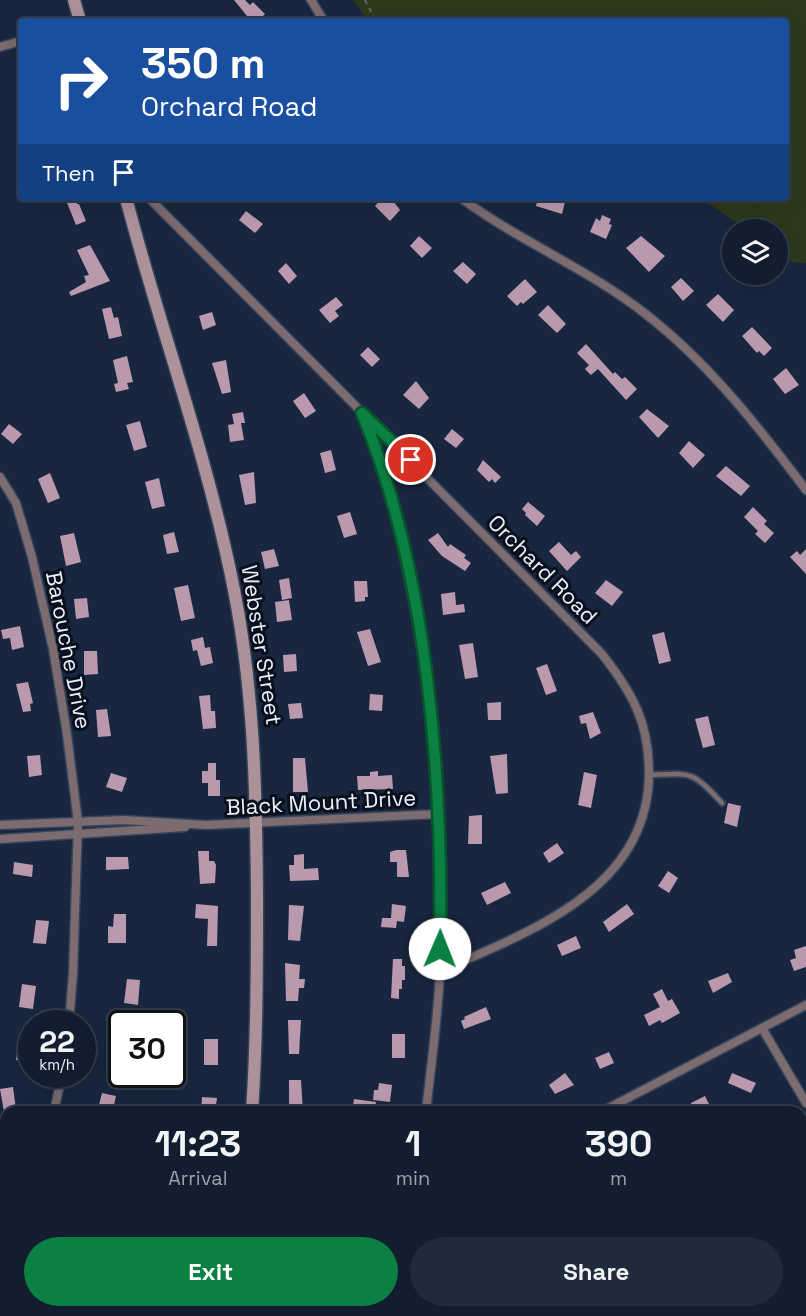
<!DOCTYPE html>
<style>
body{margin:0;font-family:"Space Grotesk",sans-serif;background:#1f2a3b;color:#f1f3f6;height:100vh;display:flex;flex-direction:column;font-size:22px;white-space:nowrap}
*{box-sizing:border-box;margin:0}
p{font-size:20px;color:#9ca2aa}
.icon{flex:none;width:33px;height:33px;fill:none;stroke:currentColor;stroke-width:2;stroke-linecap:round;stroke-linejoin:round}
.map{position:relative;flex:1;overflow:hidden}
.panel{position:absolute;left:0px;top:1106px;width:807px;height:212px;display:flex;flex-direction:column;background:#121d2f;border-radius:18px 18px 0 0;box-shadow:0 6px 24px #0002,0 0 0 2px #313b4b}
.panel>*{flex:none}
.guide{position:absolute;left:18px;top:18px;width:771px;height:183px;border-radius:6px;box-shadow:0 6px 24px #0002,0 0 0 2px #313b4b;background:#1a4fa0;color:#fff;overflow:hidden}
.buttons{position:absolute;left:722px;top:219px;display:grid;gap:12px}
.buttons a{display:grid;place-items:center;width:66px;height:66px;border-radius:50%;background:#121d2f;box-shadow:0 6px 24px #0002,0 0 0 2px #313b4b;font-size:30px}
.speed{position:absolute;left:18px;top:1010px;display:flex;gap:12px;font-size:30px;font-weight:700;text-align:center}
.speed>*{display:grid;place-content:center;width:78px;height:78px;border-radius:50%;background:#121d2f;box-shadow:0 6px 24px #0002,0 0 0 2px #313b4b;line-height:1}
.speed small{font-size:15px;font-weight:400}
.speed .limit{border:3px solid #111;border-radius:9px;background:#fff;color:#111}
.pin{position:absolute;display:grid;place-items:center;width:51px;height:51px;color:#fff;margin:-26px;border:3px solid #fff;border-radius:50%;box-shadow:0 2px 6px #0007}
.me{position:absolute;width:66px;margin:-33px;rotate:1deg;stroke-linejoin:round;filter:drop-shadow(0 0 4px #0008)}
.turn{display:flex;align-items:center;gap:21px;height:126px;padding:0 24px;font-size:27px}
.turn .icon{width:78px;height:78px;stroke-width:2.5}
.turn b{display:block;font-size:42px;line-height:51px}
.then{display:flex;align-items:center;height:57px;padding:0 24px;background:#0003;gap:12px;font-size:22px}
.eta{display:flex;justify-content:space-evenly;align-items:center;height:102px;text-align:center}
.eta b{font-size:36px;font-weight:700;line-height:42px}
.cta{display:flex;gap:12px;margin-top:auto;padding:12px 24px}
.cta a{flex:1;height:69px;border-radius:36px;background:#0b8043;color:#fff;font-size:24px;font-weight:700;line-height:69px;text-align:center}
.cta a+a{background:#1f2a3b;color:#f1f3f6}
.map>svg:first-child{display:block}
.green{fill:#2d391d}
.water{fill:#3d5f78}
.building{fill:#ba99ae}
.lines{fill:none;stroke-linecap:round;stroke-linejoin:round}
.lane-casing{stroke:#35435a;stroke-width:8}
.street-casing{stroke:#35435a;stroke-width:11}
.secondary-casing{stroke:#35435a;stroke-width:15}
.path{stroke:#576479;stroke-width:2;stroke-dasharray:4.5 4.5;stroke-linecap:butt}
.lane{stroke:#7c6b6f;stroke-width:4.5}
.street{stroke:#7c6b6f;stroke-width:8}
.secondary{stroke:#ac9198;stroke-width:12}
.route-casing{stroke:#07532c;stroke-width:15}
.route{stroke:#0b8043;stroke-width:10}
.labels{text-anchor:middle;stroke-width:6;stroke-linejoin:round;paint-order:stroke}
.street-label{font-size:22px;fill:#eaf2ff;stroke:#09101b}
</style>
<div class="map">
<svg width="806" height="1316" viewBox="0 0 806 1316">
<rect width="100%" height="100%" fill="#18273f"/>
<path class="green" d="M353,0h453v263l-14,-1 -15,-11v-21l-31,-1 -46,-31h86v-177h-418z"/>
<path class="water" d="M801,1209l5,2v105h-97l-17,-5h109z"/>
<g class="building">
<path d="M234,0h11l5,5 3,-3 12,12 -7,7h-7z"/>
<path d="M65,198h9l3,6h2l7,17 -10,4z"/>
<path d="M382,198h9l9,12 -10,11 -15,-15z"/>
<path d="M538,198h28l-4,16 -26,-8z"/>
<path d="M246,211l17,13 -8,9 -16,-13z"/>
<path d="M602,215l9,4 -2,5 3,1 -6,14 -16,-7 6,-14 4,3z"/>
<path d="M419,236l13,12 -10,10 -12,-12z"/>
<path d="M641,236l24,20 -16,16 -23,-24z"/>
<path d="M90,245l20,36 -39,15 -2,-4 17,-10 -2,-6 5,-1 -12,-25z"/>
<path d="M463,262l13,12 -9,10 -14,-13z"/>
<path d="M286,263l11,13 -8,8 -11,-13z"/>
<path d="M681,278l13,13 -11,10 -12,-14z"/>
<path d="M525,279l12,13 -14,12 -2,-2 -4,4 -10,-10z"/>
<path d="M718,294l16,16 -11,12 -17,-17z"/>
<path d="M336,297l7,8 -8,6 4,5 -9,7 -11,-13z"/>
<path d="M548,305l18,19 -9,9 -19,-18z"/>
<path d="M111,307l3,11 4,-1 4,19 -13,3 -7,-30z"/>
<path d="M212,312l4,13 -13,5 -4,-14z"/>
<path d="M752,327l20,21 -8,8 -5,-5 -2,2 -15,-17z"/>
<path d="M586,344l27,30 2,-2 7,7 3,-2 12,12 -11,11 -28,-31 -7,6 -6,-6 4,-4 -12,-12z"/>
<path d="M368,347l12,12 -8,8 -12,-12z"/>
<path d="M127,356l6,26 -6,1 2,6 -13,3 -2,-8 4,-1 -5,-23z"/>
<path d="M226,360l5,32 -9,2 -10,-31z"/>
<path d="M786,368l13,17 -14,9 -12,-15z"/>
<path d="M416,381l13,17 -10,11 -16,-14z"/>
<path d="M304,393l12,18 -11,7 -12,-17z"/>
<path d="M647,409l22,17 -11,12 -19,-21z"/>
<path d="M243,412l2,11h-4l3,17 -14,2 -2,-17 6,-1 -2,-10z"/>
<path d="M140,421l7,26 -13,4 -8,-26z"/>
<path d="M9,424l13,10 -9,10 -12,-10z"/>
<path d="M452,429l12,10 -8,9 -12,-9z"/>
<path d="M689,441l16,14 -12,13 -14,-15z"/>
<path d="M331,450l5,20 -11,3 -5,-20z"/>
<path d="M483,460l18,17 -6,6 -3,-4 -3,3 -12,-12z"/>
<path d="M726,466l24,20 -9,10 -25,-20z"/>
<path d="M254,472l2,31 -11,2 -6,-30z"/>
<path d="M50,473l10,25 -12,5 -10,-24z"/>
<path d="M159,478l6,28 -13,3 -7,-27z"/>
<path d="M528,502l17,14 -8,10 -12,-11 1,-2 -4,-4z"/>
<path d="M753,507l14,14 -3,3 10,9 -9,10 -10,-9 3,-3 -14,-14z"/>
<path d="M350,512l7,22 -13,4 -7,-22z"/>
<path d="M174,532l5,20 -12,2 -4,-19z"/>
<path d="M74,533l7,29 -15,4 -6,-30z"/>
<path d="M438,533l10,14 2,-3 16,11 -2,3 7,5 -6,8 -23,-15 -14,-16z"/>
<path d="M559,542l12,13 5,-4 5,6 -14,14 -18,-20z"/>
<path d="M274,549l5,17 -14,3 -4,-17z"/>
<path d="M806,549v25l-16,-17 7,-6 3,4z"/>
<path d="M289,578l3,20 -10,2 -3,-20z"/>
<path d="M606,580l17,12 -11,14 -17,-13z"/>
<path d="M354,581h13l1,16h-3v4l-10,1z"/>
<path d="M188,585l7,33 -14,3 -7,-33z"/>
<path d="M455,592l1,13 8,-1 1,8 -22,3 -2,-21z"/>
<path d="M87,598l2,19 -13,2 -2,-20z"/>
<path d="M289,600l3,20 -15,2 -2,-20z"/>
<path d="M20,626l4,21 -12,3 -2,-12 -7,1 -2,-9z"/>
<path d="M370,629l11,33 -13,4 -11,-34z"/>
<path d="M664,632l7,29 -12,3 -7,-29z"/>
<path d="M203,637l2,11 5,-1 3,16 -12,3 -4,-16 -4,1 -2,-11z"/>
<path d="M473,643l5,34 -13,2 -6,-34z"/>
<path d="M84,651h13l1,23 -14,1z"/>
<path d="M296,654l1,17 -13,1 -1,-17z"/>
<path d="M547,664l10,27 -11,4 -10,-27z"/>
<path d="M28,682l5,21 -3,1 1,7 -8,1 -7,-28z"/>
<path d="M370,694l13,1 -1,16 -13,-1z"/>
<path d="M210,695l1,16h4l1,17 -13,1 -4,-33z"/>
<path d="M501,702v18h-13l-1,-17z"/>
<path d="M301,703l2,15 -13,1 -2,-15z"/>
<path d="M107,709l4,27 -13,1 -2,-27z"/>
<path d="M593,712l8,21 -11,6 -4,-16 -5,1 -2,-8z"/>
<path d="M708,716l7,29 -12,3 -8,-29z"/>
<path d="M507,754l1,39 -12,1 -6,-38z"/>
<path d="M40,755l2,20 -13,2 -2,-21z"/>
<path d="M293,758h12l3,34h-15z"/>
<path d="M208,763h8v17h4v16h-12v-13h-6v-12h6z"/>
<path d="M378,771v5l14,-1 1,14 -35,1 -1,-14h13v-4z"/>
<path d="M584,772l13,3 -6,33 -13,-3z"/>
<path d="M111,773l16,5 -5,14 -16,-5z"/>
<path d="M728,803l13,3 -4,21 -13,-4z"/>
<path d="M482,815v29h-14l1,-28z"/>
<path d="M557,843l7,10 -15,10 -6,-10z"/>
<path d="M396,850h10l3,27h-12v-15h-7v-10z"/>
<path d="M198,851h11v10h5l2,4 -1,18 -15,1z"/>
<path d="M304,854v15l14,-1 1,12 -29,1 -1,-16h5v-10z"/>
<path d="M106,857h22l1,12 -23,1z"/>
<path d="M14,862l19,3 -1,12 -19,-3z"/>
<path d="M668,871l10,7 -9,15 -11,-7z"/>
<path d="M505,882l6,11 -24,12 -6,-12z"/>
<path d="M196,904l22,2 -1,40h-10l1,-27 -13,-1z"/>
<path d="M392,904l14,2 -2,16 -7,-1 -1,7 -15,-1 1,-9h9z"/>
<path d="M627,904l7,10 -25,18 -6,-10z"/>
<path d="M289,905l15,1 -4,35 -12,-1z"/>
<path d="M114,914h12v29h-18v-17l5,1z"/>
<path d="M36,920l13,1 -3,23 -13,-1z"/>
<path d="M576,936l5,12 -19,8 -5,-11z"/>
<path d="M806,946v21l-12,4 -4,-11 6,-2 -2,-8z"/>
<path d="M393,959h9v7h3v14h-3v9h-3v10l-8,-1z"/>
<path d="M285,963l15,2 -1,14h6l-1,9h-5l-1,13h-12z"/>
<path d="M728,973l4,9 -19,11 -5,-12z"/>
<path d="M127,979l13,1 -2,25 -14,-2z"/>
<path d="M22,984l14,2 -3,23 -14,-2z"/>
<path d="M662,989l6,12 4,-2 8,14 -18,10 -2,-3 -11,6 -5,-11 16,-8 -7,-13z"/>
<path d="M486,1007l5,12 -27,10 -3,-8 4,-2 -1,-2z"/>
<path d="M288,1020h13l-2,34h-10z"/>
<rect x="392" y="1034" width="13" height="24"/>
<path d="M19,1036l13,1 -4,25 -12,-2z"/>
<rect x="204" y="1039" width="14" height="26"/>
<path d="M609,1052l5,11 -14,6 -5,-11z"/>
<path d="M565,1073l9,12 -19,9 -6,-9z"/>
<path d="M732,1073l24,10 -5,10 -23,-10z"/>
<path d="M289,1080h12l2,32h-14z"/>
<path d="M379,1083l13,2 -2,17 -17,-2 1,-10h4z"/>
<path d="M13,1087l3,23 -12,2 -4,-23z"/>
<path d="M102,1093l14,3 -2,9 16,4v3l-32,-3z"/>
<path d="M705,1096l8,16h-18l-4,-9z"/>
<path d="M202,1097l15,1 -2,14h-14z"/>
<path d="M354,1099l22,3 -1,10h-23z"/>
</g>
<g class="lines">
<g class="lane-casing">
<path id="lane" d="M649,775c43,-2 42,-5 73,28"/>
</g>
<g class="street-casing">
<g id="street">
<path d="M311,0l13,21"/>
<path d="M0,47l21,-6"/>
<path d="M149,198l453,456c31,40 47,68 47,120 -1,116 -120,158 -209,197"/>
<path d="M461,198c58,43 125,70 182,114 64,49 115,114 163,178"/>
<path d="M364,416c24,59 37,122 49,184 23,122 33,248 27,371 -2,47 -9,94 -14,141"/>
<path d="M0,477l16,26 16,54 21,92 14,85 11,88 -5,152 -4,49"/>
<path d="M0,825l124,-5 82,5 232,-11"/>
<path d="M0,839l185,-12"/>
<path d="M762,1028l44,75"/>
<path d="M54,1112l8,-38"/>
<path d="M601,1112l205,-107"/>
<path d="M23,1311v5"/>
<path d="M262,1316l9,-5"/>
</g>
</g>
<g class="secondary-casing">
<g id="secondary">
<path d="M74,0l6,21"/>
<path d="M126,198c34,131 82,259 108,392 20,100 22,200 23,302 0,73 0,146 -5,220"/>
<path d="M220,1316l1,-5"/>
</g>
</g>
<path class="path" d="M365,0l11,21"/>
<use href="#lane" class="lane"/>
<use href="#street" class="street"/>
<use href="#secondary" class="secondary"/>
</g>
<g class="lines">
<g class="route-casing">
<path id="route" d="M411,460l-49,-47c66,160 81,365 78,536"/>
</g>
<use href="#route" class="route"/>
</g>
<g class="labels">
<g class="street-label">
<text transform="translate(543 569) rotate(45)" y="8">Orchard Road</text>
<text transform="translate(262 645) rotate(81)" y="8">Webster Street</text>
<text transform="translate(69 650) rotate(79)" y="8">Barouche Drive</text>
<text transform="translate(321 802) rotate(-3)" y="8">Black Mount Drive</text>
</g>
</g>
</svg>
<div class="buttons">
<a><svg class="icon" aria-label="layers" viewBox="0 0 24 24"><path d="M12 4l9 5-9 5-9-5zM3 14l9 5 9-5"/></svg></a>
</div>
<div class="speed"><div>22<small>km/h</small></div><div class="limit">30</div></div>
<div class="pin" style="left:411px;top:460px;background:#d93025"><svg class="icon" aria-label="arrive" viewBox="0 0 24 24"><path d="M6 21V4h12l-3 4 3 4H6"/></svg></div>
<svg class="me" style="left:440px;top:949px" viewBox="-20 -20 40 40"><circle r="19" fill="#fff"/><path d="M0-13L10 11 0 6-10 11z" fill="#0b8043"/></svg>
<div class="guide">
<div class="turn"><svg class="icon" aria-label="right" viewBox="0 0 24 24"><path d="M7 20v-9h11M14 6l5 5-5 5"/></svg><div><b>350 m</b>Orchard Road</div></div>
<div class="then">Then<svg class="icon" aria-label="arrive" viewBox="0 0 24 24"><path d="M6 21V4h12l-3 4 3 4H6"/></svg></div>
</div>
<section class="panel">
<div class="eta">
<div><b>11:23</b><p>Arrival</p></div>
<div><b>1</b><p>min</p></div>
<div><b>390</b><p>m</p></div>
</div>
<div class="cta"><a>Exit</a><a>Share</a></div>
</section>
</div>
